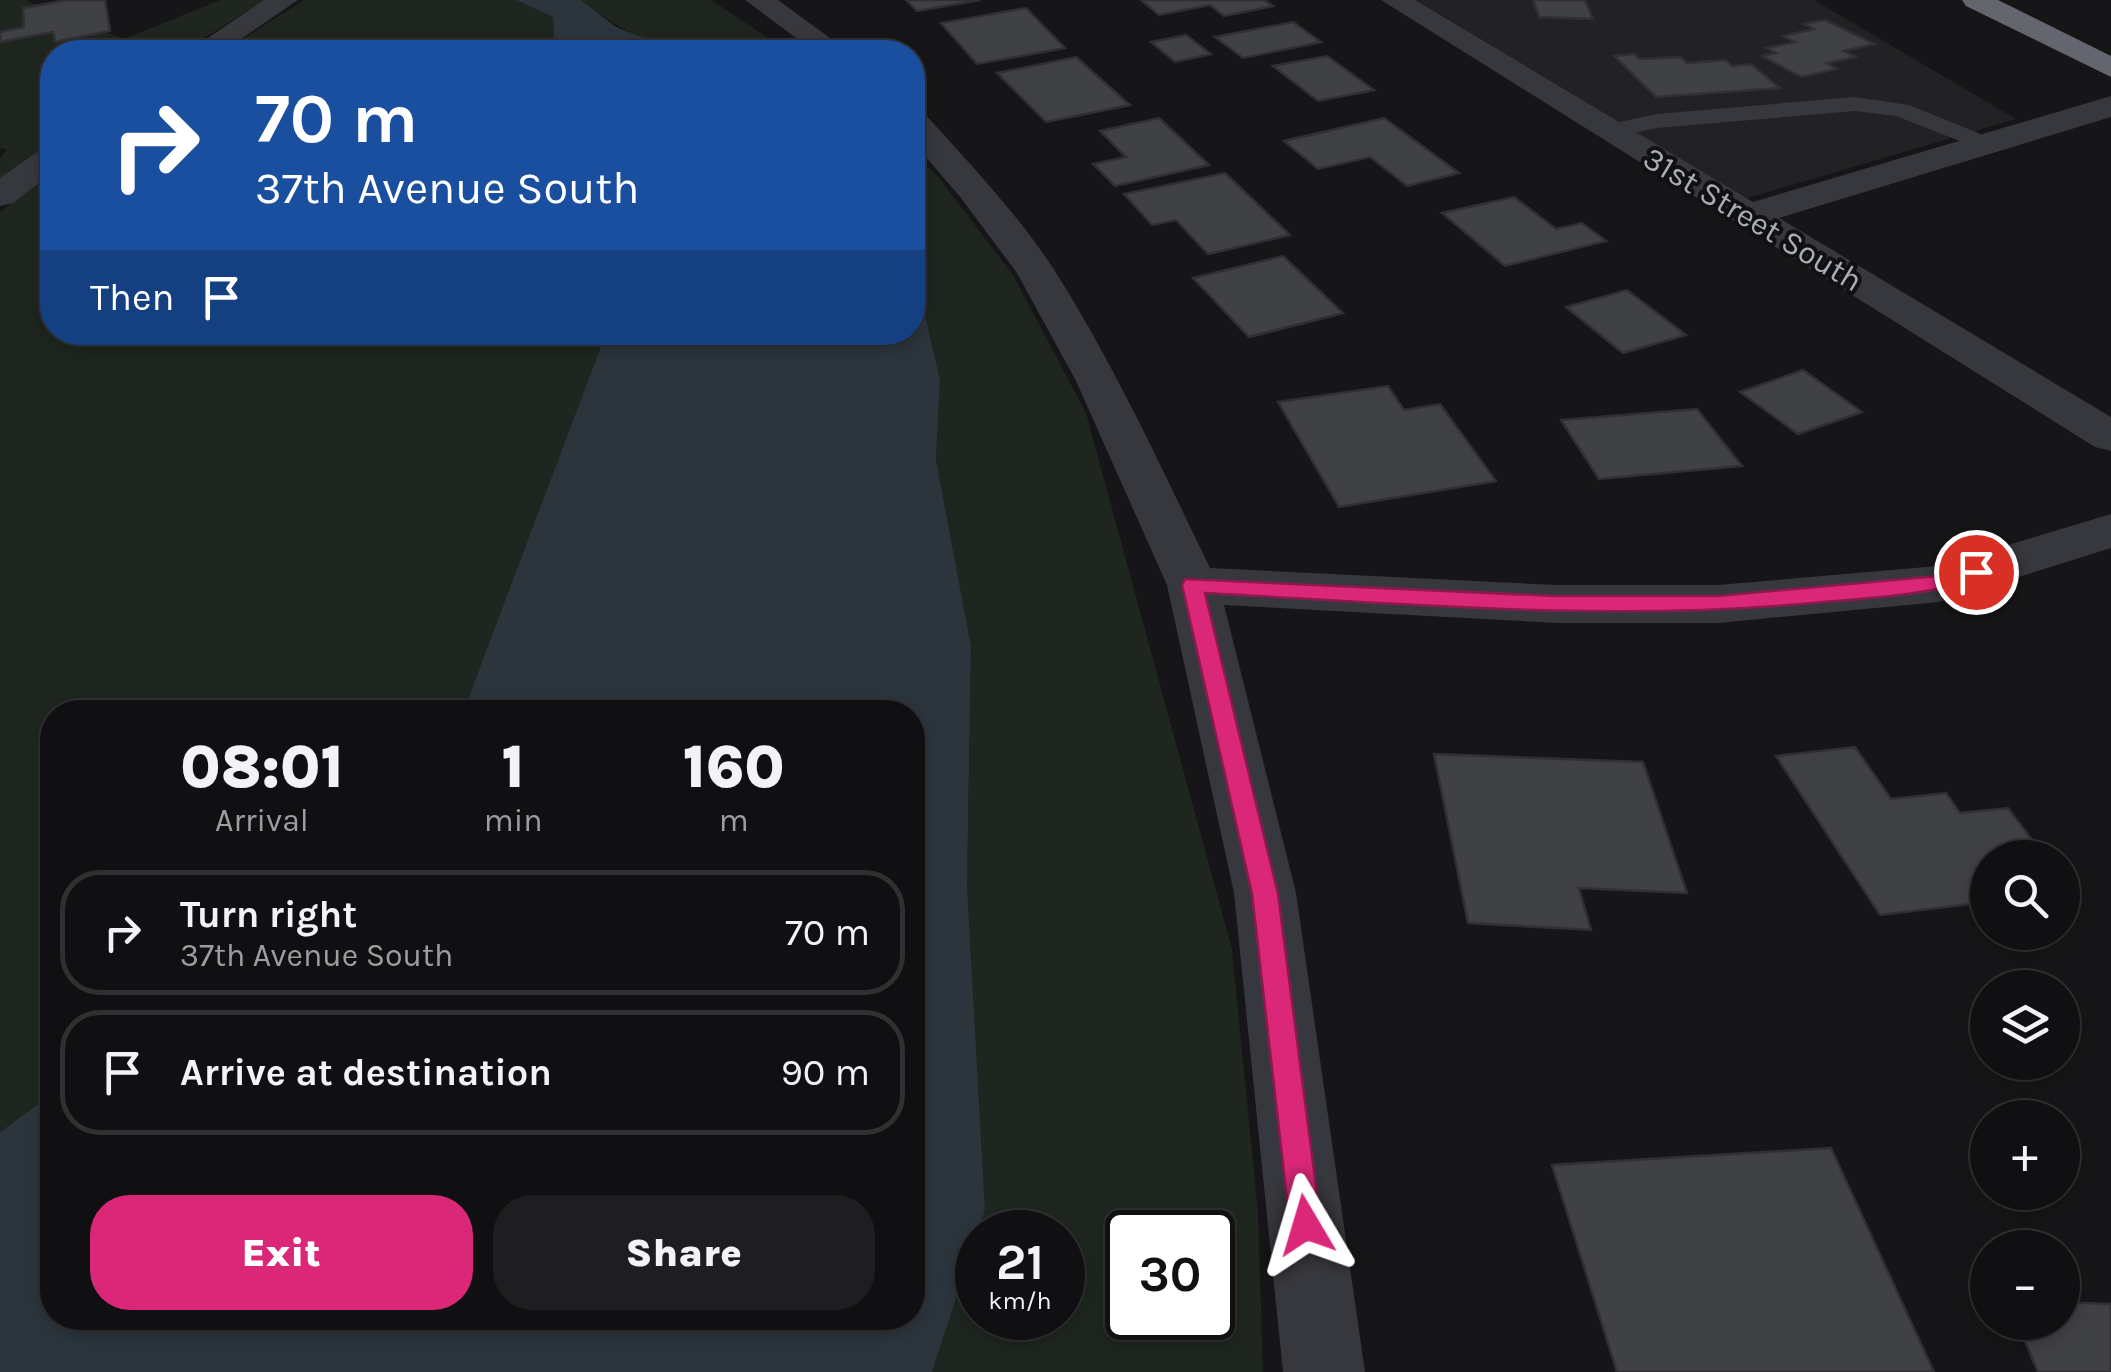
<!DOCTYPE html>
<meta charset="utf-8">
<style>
body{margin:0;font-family:Karla,sans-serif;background:#1e1e20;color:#f1f3f6;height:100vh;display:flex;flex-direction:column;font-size:38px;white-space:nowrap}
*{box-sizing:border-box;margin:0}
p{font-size:32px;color:#9c9d9f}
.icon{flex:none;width:55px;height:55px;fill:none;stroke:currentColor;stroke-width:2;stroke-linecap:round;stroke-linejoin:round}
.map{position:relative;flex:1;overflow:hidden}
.drawer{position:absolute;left:40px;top:700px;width:885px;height:630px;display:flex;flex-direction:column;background:#101012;border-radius:40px;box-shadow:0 5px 15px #0003,0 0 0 2px #303032}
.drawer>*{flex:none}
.guide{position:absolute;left:40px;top:40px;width:885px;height:305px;border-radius:40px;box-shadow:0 5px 15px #0003,0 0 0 2px #303032;background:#1a4fa0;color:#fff;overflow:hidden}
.buttons{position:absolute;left:1970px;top:840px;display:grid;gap:20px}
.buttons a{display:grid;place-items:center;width:110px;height:110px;border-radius:50%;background:#101012;box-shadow:0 5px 15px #0003,0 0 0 2px #303032;font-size:50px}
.speed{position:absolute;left:955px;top:1210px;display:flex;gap:20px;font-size:50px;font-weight:700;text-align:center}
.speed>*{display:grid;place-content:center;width:130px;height:130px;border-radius:50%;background:#101012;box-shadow:0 5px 15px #0003,0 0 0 2px #303032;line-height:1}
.speed small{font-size:25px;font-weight:400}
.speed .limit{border:5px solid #111;border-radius:15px;background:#fff;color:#111}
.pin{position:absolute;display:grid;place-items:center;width:85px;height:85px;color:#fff;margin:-42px;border:5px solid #fff;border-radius:50%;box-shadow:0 2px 10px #0007}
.me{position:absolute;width:110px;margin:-55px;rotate:353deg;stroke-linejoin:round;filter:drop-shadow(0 0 8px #0008)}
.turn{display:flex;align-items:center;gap:35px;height:210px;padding:0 50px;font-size:45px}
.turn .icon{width:130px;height:130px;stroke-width:2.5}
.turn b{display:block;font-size:70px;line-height:85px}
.then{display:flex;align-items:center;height:95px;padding:0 50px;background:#0003;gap:20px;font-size:38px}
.eta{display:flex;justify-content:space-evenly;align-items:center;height:170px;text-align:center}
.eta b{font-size:60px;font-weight:800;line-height:70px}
.button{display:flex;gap:20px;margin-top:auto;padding:20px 50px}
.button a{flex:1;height:115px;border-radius:40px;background:#db2777;color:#fff;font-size:40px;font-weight:800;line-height:115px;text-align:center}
.button a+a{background:#1e1e20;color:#f1f3f6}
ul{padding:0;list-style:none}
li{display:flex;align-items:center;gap:30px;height:125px;margin:0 20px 15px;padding:0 30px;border:5px solid #303032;border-radius:40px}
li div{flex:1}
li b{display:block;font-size:38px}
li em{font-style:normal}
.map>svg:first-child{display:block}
.built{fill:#222225}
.green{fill:#1e261f;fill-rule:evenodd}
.water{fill:#2c353c}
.building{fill:#404145;stroke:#303034;stroke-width:2.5}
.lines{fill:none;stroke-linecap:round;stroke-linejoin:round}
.service{fill:#37383d;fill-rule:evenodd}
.minor{fill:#37383d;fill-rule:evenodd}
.tertiary{fill:#37383d;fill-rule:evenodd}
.motorway{fill:#63666e;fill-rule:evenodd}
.route{fill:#db2777;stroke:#8e194d;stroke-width:2.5}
.labels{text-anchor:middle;stroke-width:8;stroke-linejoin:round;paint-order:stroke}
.far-street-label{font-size:32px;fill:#a8adb8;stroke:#111113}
</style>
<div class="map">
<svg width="2111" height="1372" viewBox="0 0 2111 1372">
<rect width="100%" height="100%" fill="#161618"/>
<path class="built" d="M1415,0h399l202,119 -272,80z"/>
<g class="green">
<path d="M0,0h25l99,39 96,-39h45l-83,52h-130v90l-52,37v-21l7,-8 -7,-2z"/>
<path d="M304,0h212l37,17 2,35h-333z"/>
<path d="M581,0h130l78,52c-95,0 -128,10 -208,-52z"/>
<path d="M913,151l26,27 74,97 73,138 146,536 26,264 5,159h-331l53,-163 -18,-325 4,-238 -35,-186 4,-81 -27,-115zM978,1232h84v86h-84zM1128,1232h84v86h-84z"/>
<path d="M52,173v159l554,1 -143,379h-411v382l-52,38v-920z"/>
</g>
<g class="water">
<path d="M516,0h65l35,27 63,25h-124l-2,-35z"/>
<path d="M913,264l27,115 -4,81 35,186 -4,238 18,326 -53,162h-932v-240l52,-38v224h860v-606h-449l143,-379 306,-1z"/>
</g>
<g class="building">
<path d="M67,0h38l5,31 -55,11 -2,-10 -53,10v-10l24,-5 -1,-19z"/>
<path d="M906,0h74l-63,11z"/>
<path d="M1141,0h123l9,6 -49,10 -14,-11 -51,10z"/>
<path d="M1533,0h52l8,19 -54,-2z"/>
<path d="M1026,8l39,40 -88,16 -36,-41z"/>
<path d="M1825,20l50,24 -31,7 12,6 -29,6 10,6 -36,8 -39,-21 14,-3 -10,-5 29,-6 -12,-6 31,-7 -10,-5z"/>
<path d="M1293,22l28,20 -78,16 -28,-21z"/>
<path d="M1186,35l25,19 -36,8 -24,-20z"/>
<path d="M1634,54l6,5 40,-2 7,6 39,-3 6,6 19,-2 29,24 -124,9 -42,-41z"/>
<path d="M1327,56l47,34 -56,11 -45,-35z"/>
<path d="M1076,57l54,48 -84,17 -49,-49z"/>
<path d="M1159,118l50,47 -94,21 -22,-22 33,-7 -26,-26z"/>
<path d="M1384,118l75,55 -52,13 -37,-29 -52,12 -34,-28z"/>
<path d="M1225,173l65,62 -82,19 -32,-34 -24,5 -28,-31z"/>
<path d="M1514,197l42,32 26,-6 24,18 -101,25 -63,-53z"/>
<path d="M1283,256l60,57 -94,24 -56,-59z"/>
<path d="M1627,290l59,45 -63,18 -57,-46z"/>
<path d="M1803,370l59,42 -64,22 -58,-42z"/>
<path d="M1388,386l16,24 36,-6 56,77 -157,26 -61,-105z"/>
<path d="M1697,409l45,57 -143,13 -38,-59z"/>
<path d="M1855,747l36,52 55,-6 14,20 48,-5 38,50h-58v44l-108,13 -104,-159z"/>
<path d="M1434,754l209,8 44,131 -108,-5 12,42 -123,-7z"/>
<path d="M1831,1148l103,224h-317l-65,-207z"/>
<path d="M2062,1302l49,2v68h-73l-21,-50h45z"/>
</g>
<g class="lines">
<path class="service" d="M1855,97l54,8 84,34 4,5 -12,7 -89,-35 -41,-5 -198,17 -48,10 -12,-7 4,-5 56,-12z"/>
<g class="minor">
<path d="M264,0h34l-76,52h-35z"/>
<path d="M745,0h33l71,52h-34z"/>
<path d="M912,110l12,3c45,50 94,101 131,158 60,95 106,196 155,297l346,17h162l220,-19 173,-52v34l-172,54 -221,21h-162l-332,-18 72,288 69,479h-82l-49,-479 -67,-308 -91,-204 -59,-108 -56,-75 -49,-57z"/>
<path d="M52,147v26l-39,30 -13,3v-28l40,-28z"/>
</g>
<path class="tertiary" d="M1381,0h34l338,202 358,-106v21l-332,101 332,199v34l-16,-4z"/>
<path class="motorway" d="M1962,0h36l113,56v21l-145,-71z"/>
</g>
<path class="route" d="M1976,565l8,2 3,5 -3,6c-57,17 -114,20 -172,25 -202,19 -405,1 -607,-10l73,301 43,331 -4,11 -11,4 -11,-4 -5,-11 -38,-331 -70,-309 3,-6 371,17h162l220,-20z"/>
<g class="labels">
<g class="far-street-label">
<text transform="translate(1753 219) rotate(31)" y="11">31st Street South</text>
</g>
</g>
</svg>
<div class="buttons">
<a><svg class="icon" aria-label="search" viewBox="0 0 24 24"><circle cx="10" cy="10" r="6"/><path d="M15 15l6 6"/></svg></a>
<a><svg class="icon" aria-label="layers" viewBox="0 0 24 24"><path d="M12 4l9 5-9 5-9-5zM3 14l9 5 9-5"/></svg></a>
<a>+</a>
<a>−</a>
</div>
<div class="speed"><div>21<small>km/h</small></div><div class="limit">30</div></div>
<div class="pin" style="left:1976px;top:572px;background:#d93025"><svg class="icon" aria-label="arrive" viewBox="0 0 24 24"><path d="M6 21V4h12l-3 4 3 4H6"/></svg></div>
<svg class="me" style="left:1306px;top:1225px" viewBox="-20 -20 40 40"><path d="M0-17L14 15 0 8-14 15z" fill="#db2777" stroke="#fff" stroke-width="4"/></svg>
<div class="guide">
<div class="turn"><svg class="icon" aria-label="right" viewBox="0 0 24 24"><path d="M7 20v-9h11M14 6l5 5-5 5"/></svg><div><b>70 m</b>37th Avenue South</div></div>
<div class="then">Then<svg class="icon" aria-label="arrive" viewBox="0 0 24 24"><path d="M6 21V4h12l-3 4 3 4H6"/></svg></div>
</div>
<section class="drawer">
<div class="eta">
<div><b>08:01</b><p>Arrival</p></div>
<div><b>1</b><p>min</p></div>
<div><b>160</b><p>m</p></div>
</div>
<ul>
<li><svg class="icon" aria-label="right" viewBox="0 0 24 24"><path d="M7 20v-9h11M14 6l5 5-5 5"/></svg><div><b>Turn right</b><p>37th Avenue South</p></div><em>70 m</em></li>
<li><svg class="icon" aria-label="arrive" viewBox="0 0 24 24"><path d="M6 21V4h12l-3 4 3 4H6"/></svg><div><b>Arrive at destination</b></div><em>90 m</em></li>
</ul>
<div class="button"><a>Exit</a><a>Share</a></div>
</section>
</div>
